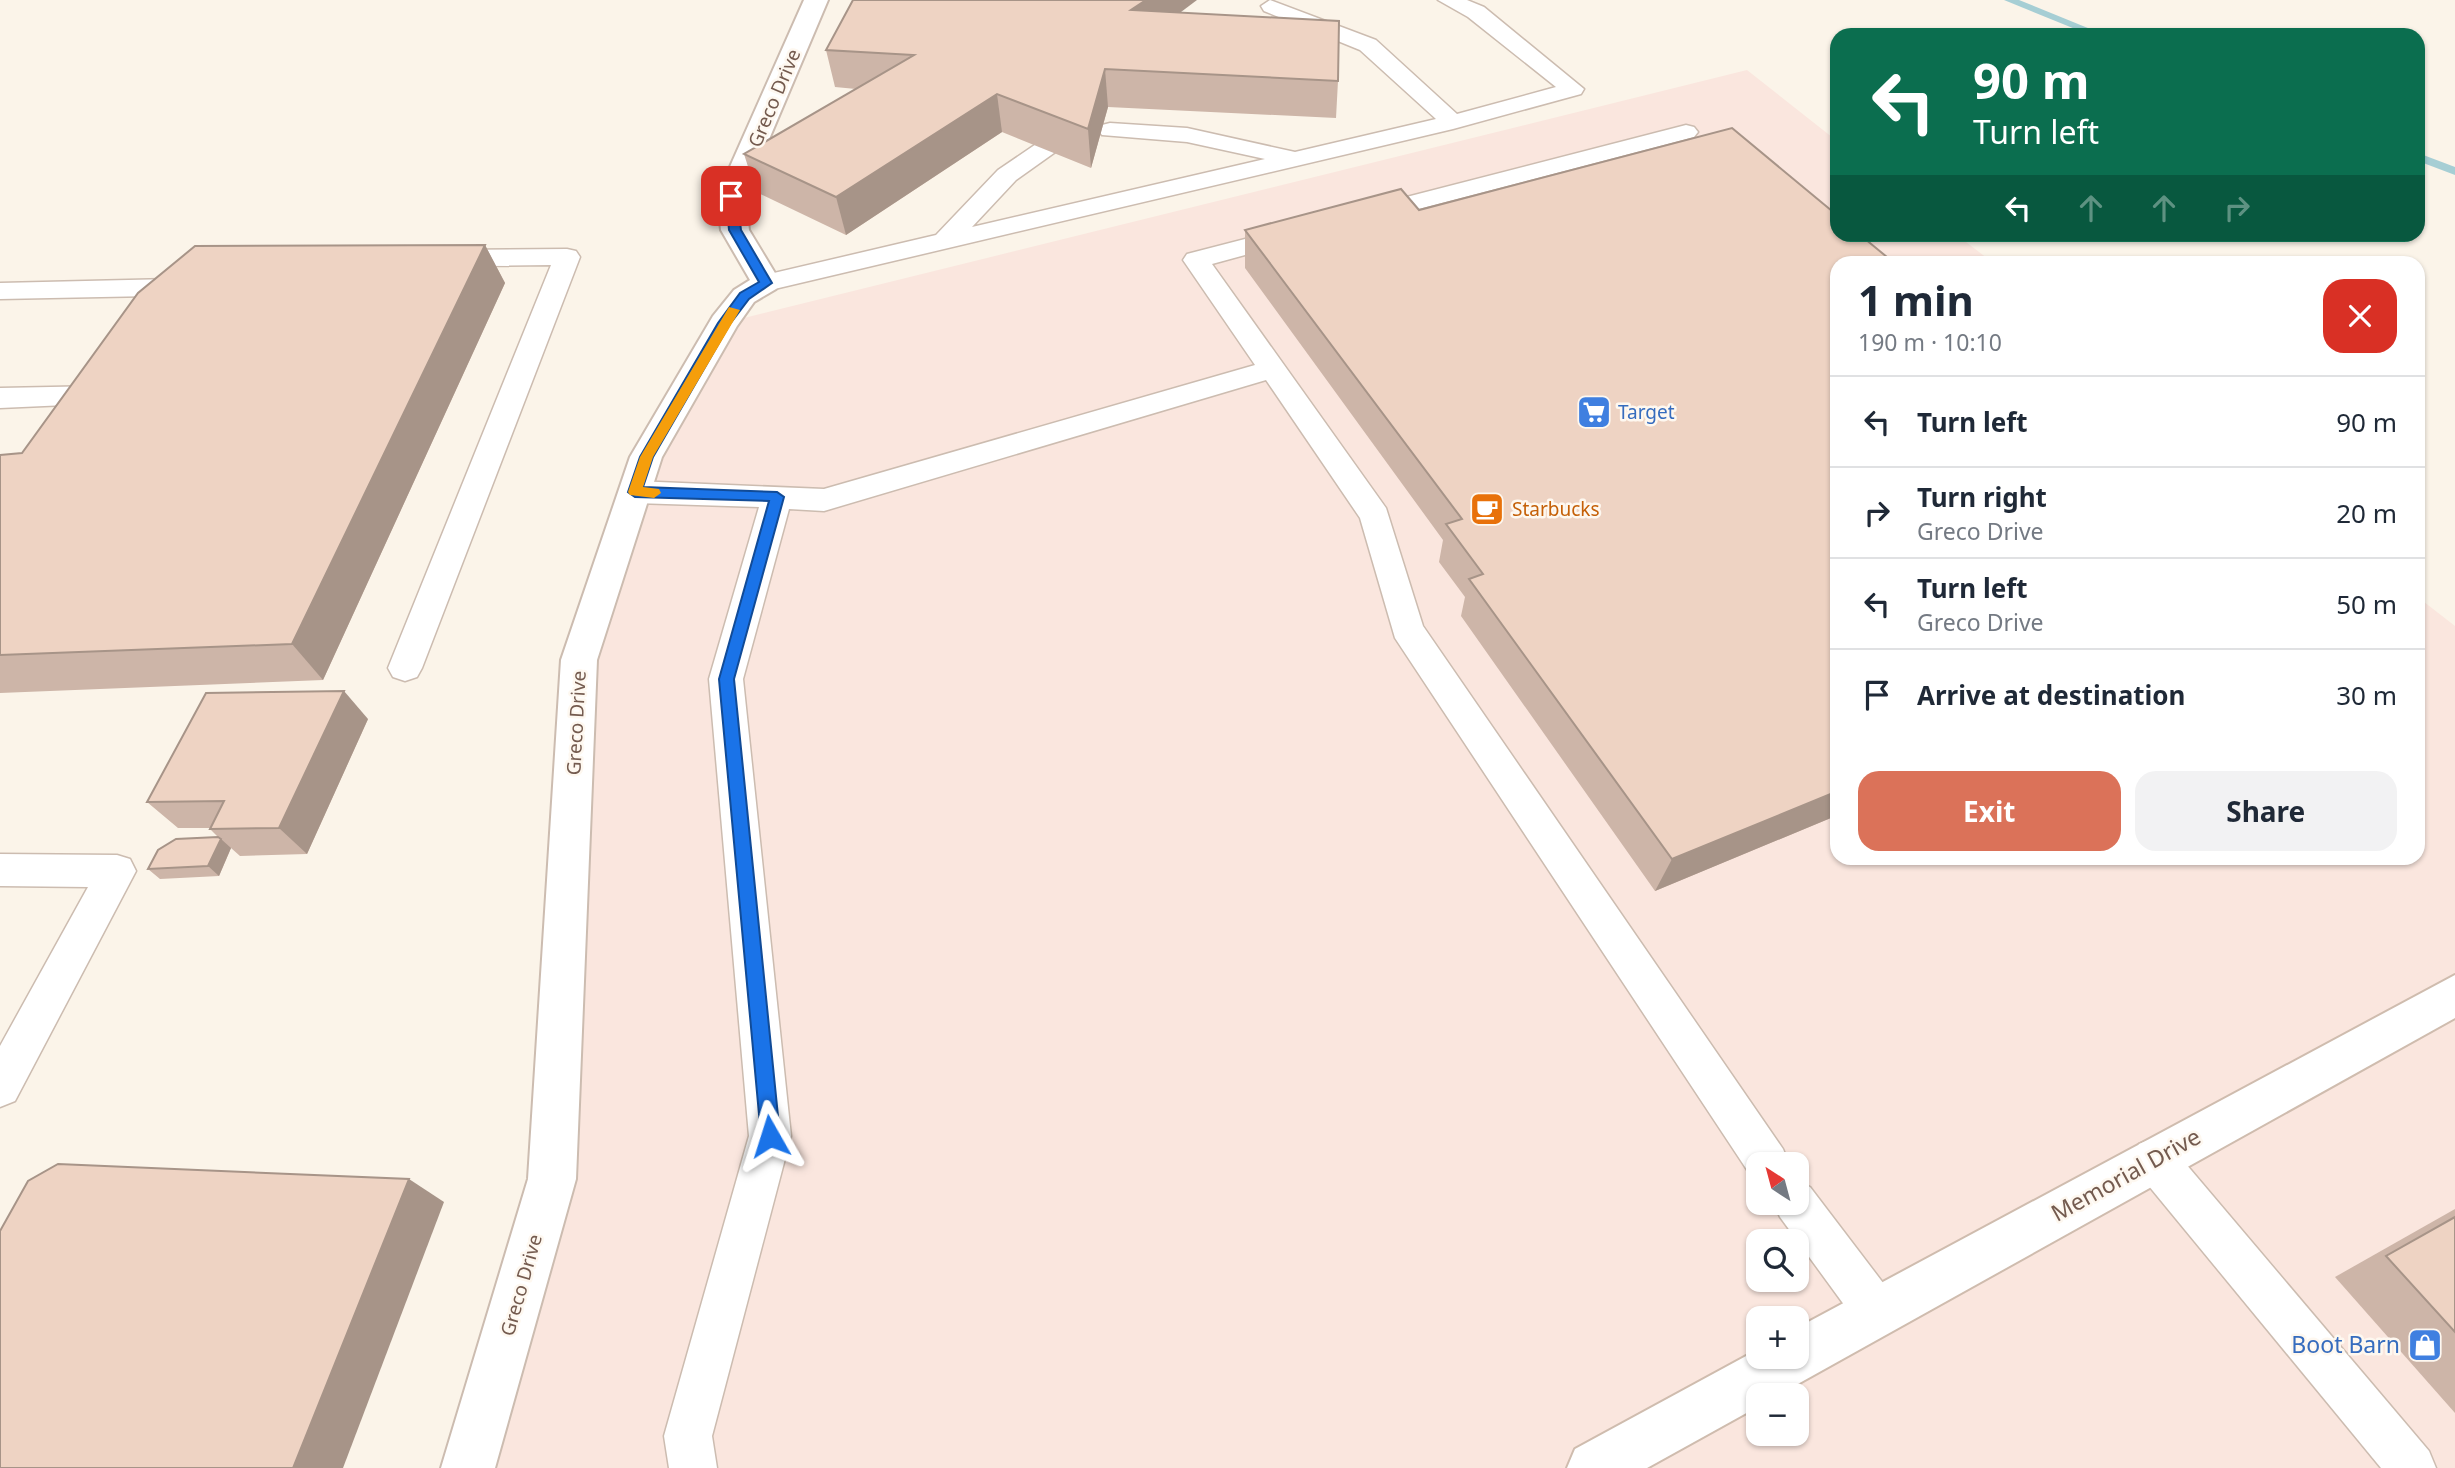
<!DOCTYPE html>
<meta charset="utf-8">
<style>
body{margin:0;font-family:"Noto Sans",sans-serif;background:#f2f2f3;color:#1f2937;height:100vh;display:flex;flex-direction:column;font-size:26px;white-space:nowrap}
*{box-sizing:border-box;margin:0}
p{font-size:23px;color:#747a83}
.icon{flex:none;width:38px;height:38px;fill:none;stroke:currentColor;stroke-width:2;stroke-linecap:round;stroke-linejoin:round}
.map{position:relative;flex:1;overflow:hidden}
.sheet{position:absolute;left:1830px;top:256px;width:595px;height:609px;display:flex;flex-direction:column;background:#fff;border-radius:21px;box-shadow:0 2px 5px #0004}
.sheet>*{flex:none}
.hud{position:absolute;left:1830px;top:28px;width:595px;height:214px;border-radius:21px;box-shadow:0 2px 5px #0004;background:#0b6e4f;color:#fff;overflow:hidden}
.needle{width:46px;rotate:324deg}
.controls{position:absolute;left:1746px;top:1152px;display:grid;gap:14px}
.controls a{display:grid;place-items:center;width:63px;height:63px;border-radius:14px;background:#fff;box-shadow:0 2px 5px #0004;font-size:35px}
.pin{position:absolute;display:grid;place-items:center;width:60px;height:60px;color:#fff;margin:-30px;border-radius:14px;box-shadow:0 4px 10px #0006}
.me{position:absolute;width:77px;margin:-38px;rotate:354deg;stroke-linejoin:round;filter:drop-shadow(0 0 5px #0008)}
.turn{display:flex;align-items:center;gap:24px;height:147px;padding:0 28px;font-size:32px}
.turn .icon{width:91px;height:91px;stroke-width:2.5}
.turn b{display:block;font-size:49px;line-height:60px}
.lanes{display:flex;align-items:center;height:66px;padding:0 28px;background:#0003;justify-content:center;gap:35px;direction:ltr}
.lanes .off{opacity:.35}
.round{display:grid;place-items:center;flex:none;width:74px;height:74px;border-radius:21px;background:#f2f2f3}
.headline{display:flex;align-items:center;justify-content:space-between;height:119px;padding:0 28px}
h1{font-size:42px;font-weight:700;line-height:52px}
.button{display:flex;gap:14px;margin-top:auto;padding:14px 28px}
.button a{flex:1;height:80px;border-radius:21px;background:#db7259;color:#fff;font-size:28px;font-weight:700;line-height:80px;text-align:center}
.button a+a{background:#f2f2f3;color:#1f2937}
ul{padding:0;list-style:none}
li{display:flex;align-items:center;gap:21px;height:91px;padding:0 28px;border-top:2px solid #e0e1e3}
li div{flex:1}
li b{display:block;font-size:26px}
li em{font-style:normal}
.map>svg:first-child{display:block}
.commercial{fill:#fae6de;fill-rule:evenodd}
.lines{fill:none;stroke-linecap:round;stroke-linejoin:round}
.stream{fill:#a6ced4;fill-rule:evenodd}
.lane-casing{stroke:#ccbcb0;stroke-width:3}
.street-casing{stroke:#ccbcb0;stroke-width:4}
.secondary-casing{stroke:#cfbcae;stroke-width:4}
.lane{fill:#fff;fill-rule:evenodd}
.street{fill:#fff;fill-rule:evenodd}
.secondary{fill:#fff;fill-rule:evenodd}
.wall{fill:#cdb5a8}
.shaded-wall{fill:#a79488}
.building{fill:#eed3c3;stroke:#a79488;stroke-width:2}
.route{fill:#1a73e8;stroke:#114b97;stroke-width:2}
.slow{fill:#f59e0b}
.labels{text-anchor:middle;stroke-width:5;stroke-linejoin:round;paint-order:stroke}
.street-label{font-size:19px;fill:#745b4f;stroke:#fef8f0}
.shop-label{font-size:19px;fill:#366cbe;stroke:#fef8f0;text-anchor:start}
.food-label{font-size:19px;fill:#c56008;stroke:#fef8f0;text-anchor:start}
.near-street-label{font-size:23px;fill:#745b4f;stroke:#fef8f0}
.near-shop-label{font-size:23px;fill:#366cbe;stroke:#fef8f0;text-anchor:end}
</style>
<div class="map">
<svg width="2455" height="1468" viewBox="0 0 2455 1468">
<rect width="100%" height="100%" fill="#fbf4e9"/>
<path class="commercial" d="M1747,70l90,71 1,93 119,1 35,27h-154v596h580l1,-260 36,28v842h-1987l84,-289 27,-519 67,-203 78,-134zM1759,1164h38v38h-38zM1759,1241h38v38h-38zM1759,1318h38v38h-38zM1759,1395h38v38h-38z"/>
<g class="lines">
<g class="stream">
<path d="M2004,0h15l86,35h-15z"/>
<path d="M2418,153l37,14v8l-37,-14z"/>
</g>
<g class="lane-casing">
<g id="lane">
<path d="M1270,0l106,40 81,74 99,-27 -88,-70 -30,-17h29l17,7 100,82 -3,5 -128,35 -687,162 -9,-2 -4,-6 4,-6 179,-42 62,-65 47,-32h16l4,5 -4,5 -45,32 -44,47 293,-68 -78,-17 -85,-7 -4,-5 4,-5 8,-2 77,5 108,24 141,-33 -76,-69 -96,-39 -3,-5z"/>
<path d="M1686,125l8,2 4,5 -4,5 -329,86 -9,-3 -4,-5 4,-5z"/>
<path d="M1291,227l9,3 4,5 -4,5 -88,24 174,244 37,118 360,523 6,15h-30v18l-6,-3 -358,-541 -35,-120 -94,-138 -442,131 -35,-2 -46,170 48,457 -79,300 5,32h-48l-5,-32 85,-300 -40,-457 50,-172 -124,-4 -11,-3 -4,-8 4,-8 11,-3 189,8 431,-124 -72,-105 4,-6z"/>
<path d="M567,249l9,2 4,6 -158,411 -5,9 -12,4 -12,-4 -5,-9 163,-403 -105,1 -9,-2 -4,-6 4,-6 9,-2z"/>
<path d="M171,279l9,2 4,6 -15,25 -10,2 -10,-2 -4,-6 7,-10 -152,3v-16z"/>
<path d="M101,386l10,3 4,7 -4,7 -111,5v-20z"/>
<path d="M0,854l117,1 13,4 6,12 -121,230 -15,6v-61l88,-159 -88,-1z"/>
<path d="M2154,1138l15,6 260,307 7,17h-55l-242,-294 -6,-15 6,-15z"/>
<path d="M1797,1181l13,6 83,109 7,16 -7,16 -16,7 -16,-7 -81,-111 -7,-15h24z"/>
</g>
</g>
<g class="street-casing">
<path id="street" d="M804,0h24l-83,196 4,34 32,53 -5,6 -22,13 -17,24 -75,131 -65,203 -21,519 -81,289h-54l87,-289 33,-519 69,-203 83,-141 21,-26 16,-10 -29,-50 -4,-34z"/>
</g>
<g class="secondary-casing">
<path id="secondary" d="M2455,975v43l-677,377h-19v11l-112,62h-80l8,-19 184,-100v7h38v-28z"/>
</g>
<use href="#lane" class="lane"/>
<use href="#street" class="street"/>
<use href="#secondary" class="secondary"/>
</g>
<g class="wall">
<path d="M1180,13l158,68 -2,37 -228,-11 -17,61 -89,-36 -156,103 -90,-43 -12,-38 112,-65 -21,-2 -9,-37z"/>
<path d="M1419,210l419,52v553l-183,76 -194,-275 4,-19 -26,-35 4,-22 -198,-272v-38z"/>
<path d="M485,245l20,38 -182,397 -323,13v-238l22,-2z"/>
<path d="M368,719l-61,135 -67,2 -9,-8 -12,28 -59,3 -12,-10 70,-32 -8,-8 1,-1h-33l-31,-26z"/>
<path d="M2455,1209v204l-120,-136z"/>
</g>
<g class="shaded-wall">
<path d="M1146,0h51l-64,48 -2,-38z"/>
<path d="M1105,69l3,38 -17,61 -3,-39z"/>
<path d="M997,94l5,38 -156,103 -10,-38z"/>
<path d="M485,245l20,38 -182,397 -31,-36z"/>
<path d="M344,691l24,28 -61,135 -28,-26z"/>
<path d="M1838,791v24l-183,76 17,-32z"/>
<path d="M221,839l10,9 -12,28 -11,-10z"/>
<path d="M409,1179l35,23 -101,266h-50z"/>
</g>
<g class="building">
<path d="M853,0h293l-15,10 208,11 -1,60 -233,-12 -17,60 -91,-35 -161,103 -92,-43 170,-99 -88,-5z"/>
<path d="M1732,128l106,88v18h21l34,28h-55v529l-166,68 -203,-280 14,-5 -37,-50 16,-5 -217,-289 156,-41 18,21z"/>
<path d="M485,245l-193,399 -292,11v-200l22,-2 116,-160 57,-47z"/>
<path d="M344,691l-65,137 -69,1 14,-28 -77,1 59,-109z"/>
<path d="M218,837l3,2 -13,27 -60,3 10,-19 18,-11z"/>
<path d="M58,1164l351,15 -116,289h-293v-237l28,-50z"/>
<path d="M2455,1217v115l-69,-76z"/>
</g>
<path class="route" d="M731,192l6,4 4,34 31,53 -23,16 -19,25 -77,133 -10,30 134,5 7,5 -50,182 46,457 -3,6 -7,3 -7,-3 -2,-6 -42,-457 50,-178 -134,-4 -7,-5 12,-35 78,-134 22,-30 19,-11 -30,-52 -3,-34z"/>
<path class="slow" d="M729,307l11,3 -87,147 -10,30 16,2 2,4 -7,5 -24,-3 -2,-3 12,-35z"/>
<defs>
<g id="supermarket-square" transform="scale(1.75)"><rect x="-9" y="-9" width="18" height="18" rx="4" fill="#3f7fe0" stroke="#fef8f0"/><path d="M-6-5.5h2.5l.6 2H6L4.5 2H-2.5L-4.4-4H-6ZM-1.5 3.2a1.3 1.3 0 1 0 .1 0ZM3 3.2a1.3 1.3 0 1 0 .1 0Z" fill="#fff"/></g>
<g id="cafe-square" transform="scale(1.75)"><rect x="-9" y="-9" width="18" height="18" rx="4" fill="#e8710a" stroke="#fef8f0"/><path d="M-5.5-4.5H6V0H3Q3 3.5 0 3.5H-2.5Q-5.5 3.5-5.5 0ZM3-3.2v2h1.7v-2ZM-6 4.5H4V6H-6Z" fill="#fff"/></g>
<g id="shop-square" transform="scale(1.75)"><rect x="-9" y="-9" width="18" height="18" rx="4" fill="#3f7fe0" stroke="#fef8f0"/><path d="M-5-2.5h2.3a2.7 3.5 0 0 1 5.4 0H5L5.5 6h-11ZM-1.5-2.5h3a1.5 2.3 0 0 0-3 0Z" fill="#fff"/></g>
</defs>
<g fill-rule="evenodd">
<use href="#supermarket-square" x="1594" y="412"/>
<use href="#cafe-square" x="1487" y="509"/>
<use href="#shop-square" x="2425" y="1345"/>
</g>
<g class="labels">
<g class="street-label">
<text transform="translate(774 98) rotate(-67)" y="7">Greco Drive</text>
<text transform="translate(576 723) rotate(-87)" y="7">Greco Drive</text>
<text transform="translate(521 1285) rotate(-74)" y="7">Greco Drive</text>
</g>
<g class="shop-label">
<text x="1618" y="419">Target</text>
</g>
<g class="food-label">
<text x="1512" y="516">Starbucks</text>
</g>
<g class="near-street-label">
<text transform="translate(2126 1175) rotate(-29)" y="8">Memorial Drive</text>
</g>
<g class="near-shop-label">
<text x="2400" y="1353">Boot Barn</text>
</g>
</g>
</svg>
<div class="controls">
<a><svg class="needle" viewBox="-14 -14 28 28"><path d="M0-13l5 13h-10z" fill="#e53935"/><path d="M0 13l5-13h-10z" fill="#747a83"/></svg></a>
<a><svg class="icon" aria-label="search" viewBox="0 0 24 24"><circle cx="10" cy="10" r="6"/><path d="M15 15l6 6"/></svg></a>
<a>+</a>
<a>−</a>
</div>
<div class="pin" style="left:731px;top:196px;background:#d93025"><svg class="icon" aria-label="arrive" viewBox="0 0 24 24"><path d="M6 21V4h12l-3 4 3 4H6"/></svg></div>
<svg class="me" style="left:770px;top:1136px" viewBox="-20 -20 40 40"><path d="M0-17L14 15 0 8-14 15z" fill="#1a73e8" stroke="#fff" stroke-width="4"/></svg>
<div class="hud">
<div class="turn"><svg class="icon" aria-label="left" viewBox="0 0 24 24"><path d="M17 20v-9H6M10 6l-5 5 5 5"/></svg><div><b>90 m</b>Turn left</div></div>
<div class="lanes"><svg class="icon" aria-label="left" viewBox="0 0 24 24"><path d="M17 20v-9H6M10 6l-5 5 5 5"/></svg><svg class="icon off" aria-label="ahead" viewBox="0 0 24 24"><path d="M12 20V5M6 11l6-6 6 6"/></svg><svg class="icon off" aria-label="ahead" viewBox="0 0 24 24"><path d="M12 20V5M6 11l6-6 6 6"/></svg><svg class="icon off" aria-label="right" viewBox="0 0 24 24"><path d="M7 20v-9h11M14 6l5 5-5 5"/></svg></div>
</div>
<section class="sheet">
<div class="headline"><div><h1>1 min</h1><p>190 m · 10:10</p></div><a class="round" style="background:#d93025;color:#fff"><svg class="icon" aria-label="close" viewBox="0 0 24 24"><path d="M6 6l12 12M18 6L6 18"/></svg></a></div>
<ul>
<li><svg class="icon" aria-label="left" viewBox="0 0 24 24"><path d="M17 20v-9H6M10 6l-5 5 5 5"/></svg><div><b>Turn left</b></div><em>90 m</em></li>
<li><svg class="icon" aria-label="right" viewBox="0 0 24 24"><path d="M7 20v-9h11M14 6l5 5-5 5"/></svg><div><b>Turn right</b><p>Greco Drive</p></div><em>20 m</em></li>
<li><svg class="icon" aria-label="left" viewBox="0 0 24 24"><path d="M17 20v-9H6M10 6l-5 5 5 5"/></svg><div><b>Turn left</b><p>Greco Drive</p></div><em>50 m</em></li>
<li><svg class="icon" aria-label="arrive" viewBox="0 0 24 24"><path d="M6 21V4h12l-3 4 3 4H6"/></svg><div><b>Arrive at destination</b></div><em>30 m</em></li>
</ul>
<div class="button"><a>Exit</a><a>Share</a></div>
</section>
</div>
